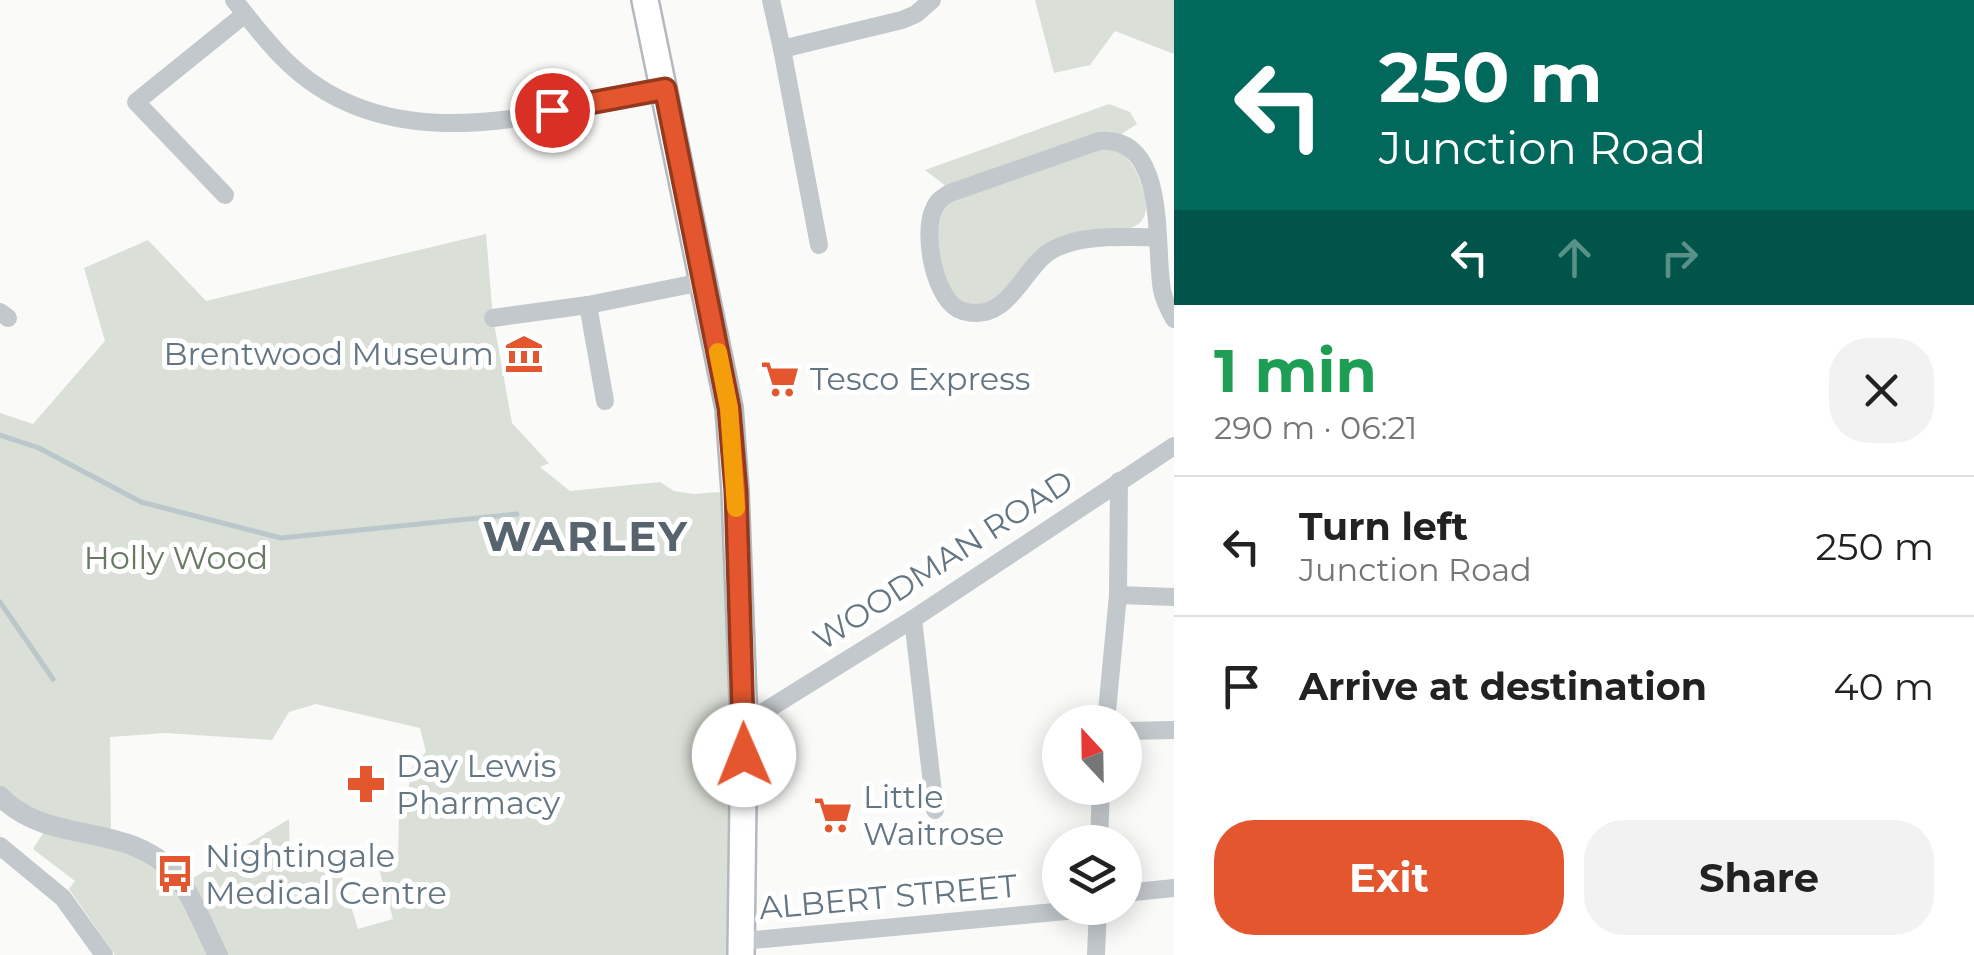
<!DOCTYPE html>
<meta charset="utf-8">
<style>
body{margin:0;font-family:Montserrat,sans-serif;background:#f2f2f2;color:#222;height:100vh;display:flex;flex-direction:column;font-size:38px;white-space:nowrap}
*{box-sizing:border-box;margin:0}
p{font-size:32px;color:#767676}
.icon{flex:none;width:55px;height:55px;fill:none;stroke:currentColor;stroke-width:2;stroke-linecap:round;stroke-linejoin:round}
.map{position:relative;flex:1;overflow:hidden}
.side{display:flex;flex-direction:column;background:#fff;width:800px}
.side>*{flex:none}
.guide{background:#00695c;color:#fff;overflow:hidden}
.needle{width:65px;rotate:338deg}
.tools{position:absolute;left:1042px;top:705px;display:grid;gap:20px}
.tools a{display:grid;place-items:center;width:100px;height:100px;border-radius:50%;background:#fff;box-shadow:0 5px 25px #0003;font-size:50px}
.pin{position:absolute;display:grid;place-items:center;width:85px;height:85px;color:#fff;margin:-42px;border:5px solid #fff;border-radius:50%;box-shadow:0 2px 10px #0007}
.me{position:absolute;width:110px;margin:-55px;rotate:359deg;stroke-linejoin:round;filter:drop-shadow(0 0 8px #0008)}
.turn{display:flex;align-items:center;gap:35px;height:210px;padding:0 40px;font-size:45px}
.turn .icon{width:130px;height:130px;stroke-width:2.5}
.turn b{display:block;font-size:70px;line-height:85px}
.lanes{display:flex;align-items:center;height:95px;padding:0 40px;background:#0003;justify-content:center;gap:50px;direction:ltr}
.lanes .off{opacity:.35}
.round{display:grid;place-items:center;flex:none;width:105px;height:105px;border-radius:40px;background:#f2f2f2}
.head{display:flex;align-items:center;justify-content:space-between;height:170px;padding:0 40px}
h1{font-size:60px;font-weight:700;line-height:75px;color:#1e9e55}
.cta{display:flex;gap:20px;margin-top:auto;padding:20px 40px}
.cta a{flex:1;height:115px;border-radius:40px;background:#e4572e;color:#fff;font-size:40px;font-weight:700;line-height:115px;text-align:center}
.cta a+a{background:#f2f2f2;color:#222}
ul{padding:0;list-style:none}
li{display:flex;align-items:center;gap:30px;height:140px;padding:0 40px;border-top:2px solid #e0e0e0}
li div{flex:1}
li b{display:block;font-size:38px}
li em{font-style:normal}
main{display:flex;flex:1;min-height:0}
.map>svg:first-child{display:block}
.green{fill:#dadfd7;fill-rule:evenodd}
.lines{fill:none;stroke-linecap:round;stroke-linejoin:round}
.stream{stroke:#bbc7cb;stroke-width:5}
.secondary-casing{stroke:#b3babf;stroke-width:30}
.minor{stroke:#c3c8cc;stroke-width:18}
.tertiary{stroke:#c3c8cc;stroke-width:20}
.secondary{stroke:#fff;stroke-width:25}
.route-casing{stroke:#94391e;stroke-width:25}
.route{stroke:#e4572e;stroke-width:18}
.slow{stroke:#f59e0b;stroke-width:18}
.labels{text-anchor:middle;stroke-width:10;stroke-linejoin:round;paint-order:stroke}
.poi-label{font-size:32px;fill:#657683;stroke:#fff;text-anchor:start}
.park-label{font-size:32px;fill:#687a64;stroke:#fff}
.street-label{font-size:32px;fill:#657683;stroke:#fff}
.district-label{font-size:42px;font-weight:bold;letter-spacing:2.5px;fill:#57646e;stroke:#fff}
</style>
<main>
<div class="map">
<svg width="1174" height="955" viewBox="0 0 1174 955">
<rect width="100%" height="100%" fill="#fafaf8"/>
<g class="green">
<path d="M1035,0h139v54l-59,-23 -25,34 -36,8z"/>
<path d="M1109,104l21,8 7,12 -17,11 -27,-1 -146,53 -22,-17z"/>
<path d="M1098,149l20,1c16,13 21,25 26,45 15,57 -65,23 -98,49 -22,18 -35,58 -68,60 -7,0 -16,-1 -21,-6 -16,-14 -26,-71 -13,-88 4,-6 11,-10 18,-13z"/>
<path d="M486,234l7,84 19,105 37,40 -9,4 30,24 90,-9 14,9 19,3 42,-3 6,464h-626l-46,-66 6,-8 -42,-32 14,-22 -47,-33v-381l33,11 72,-83 -21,-73 64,-28 58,61zM316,704l104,24 6,24 -14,15 -7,43 -6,1 -1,54h-20l15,54 -35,10 -18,-58 -50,-4 -1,-48 -107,66 -71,-47 -1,-101 55,-4 107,7 17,-28z"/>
</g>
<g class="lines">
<g class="stream">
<path d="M0,435l39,13 102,54 140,36 236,-24"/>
<path d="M0,602l53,77"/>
</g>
<g class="secondary-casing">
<path id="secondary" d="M645,0l84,408 6,83 9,233 -3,231"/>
</g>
<g class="minor">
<path d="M234,0c16,20 32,41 50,59 105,105 255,55 381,30"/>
<path d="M771,0l11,49 120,-29 14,-6 16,-14"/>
<path d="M782,49l37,196"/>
<path d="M225,195l-89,-93 109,-88"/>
<path d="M1158,237c-33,1 -76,-4 -106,13 -31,18 -42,74 -89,61 -29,-8 -41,-79 -29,-102 3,-8 9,-12 16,-16l149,-52c70,-6 55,105 63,149 2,11 7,20 12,29"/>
<path d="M588,305l17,96"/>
<path d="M0,312l8,6"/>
<path d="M493,318l95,-13 114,-23"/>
<path d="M1118,595l56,2"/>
<path d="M913,619l22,191"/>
<path d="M1106,722l12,-127 1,-114"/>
<path d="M744,724l169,-105 261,-173"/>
<path d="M1125,731l49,-1"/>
<path d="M1099,842l2,-54"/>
<path d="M0,846l63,52 41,57"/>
<path d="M1125,893l49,-5"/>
<path d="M743,941l355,-33 -2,47"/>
</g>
<path class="tertiary" d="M0,796c47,50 128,25 174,77 19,23 30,55 44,82"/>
<use href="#secondary" class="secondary"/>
</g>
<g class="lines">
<g class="route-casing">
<path id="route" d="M552,110l113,-21 64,319 7,83 8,264"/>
</g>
<use href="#route" class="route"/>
<path class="slow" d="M718,352l11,56 7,100"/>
</g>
<defs>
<g id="museum-bare" transform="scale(3)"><path d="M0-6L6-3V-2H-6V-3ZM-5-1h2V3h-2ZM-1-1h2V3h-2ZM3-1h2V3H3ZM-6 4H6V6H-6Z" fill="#e4572e" stroke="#fff" stroke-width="2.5" paint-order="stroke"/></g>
<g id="supermarket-bare" transform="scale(3)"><path d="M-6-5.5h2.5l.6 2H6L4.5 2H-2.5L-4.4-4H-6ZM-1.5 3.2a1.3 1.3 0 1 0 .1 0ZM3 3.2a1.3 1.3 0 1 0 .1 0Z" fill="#e4572e" stroke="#fff" stroke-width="2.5" paint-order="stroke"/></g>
<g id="pharmacy-bare" transform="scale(3)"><path d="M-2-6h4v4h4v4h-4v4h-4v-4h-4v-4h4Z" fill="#e4572e" stroke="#fff" stroke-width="2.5" paint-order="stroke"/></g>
<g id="bus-bare" transform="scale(3)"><path d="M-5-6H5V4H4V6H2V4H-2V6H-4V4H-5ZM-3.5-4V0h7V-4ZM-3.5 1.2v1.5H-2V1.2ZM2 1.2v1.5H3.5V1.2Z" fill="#e4572e" stroke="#fff" stroke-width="2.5" paint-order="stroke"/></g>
</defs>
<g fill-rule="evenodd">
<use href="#museum-bare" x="524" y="354"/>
<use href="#supermarket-bare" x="780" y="379"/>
<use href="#pharmacy-bare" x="366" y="784"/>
<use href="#supermarket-bare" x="833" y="815"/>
<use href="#bus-bare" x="175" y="874"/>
</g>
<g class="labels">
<g class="poi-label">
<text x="494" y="365" text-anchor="end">Brentwood Museum</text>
<text x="810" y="390">Tesco Express</text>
<text x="396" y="777">Day Lewis<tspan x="396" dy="37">Pharmacy</tspan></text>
<text x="863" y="808">Little<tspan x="863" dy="37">Waitrose</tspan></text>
<text x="205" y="867">Nightingale<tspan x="205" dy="37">Medical Centre</tspan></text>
</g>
<g class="park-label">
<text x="176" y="569">Holly Wood</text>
</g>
<g class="street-label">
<text transform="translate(943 560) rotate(-33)" y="11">WOODMAN ROAD</text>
<text transform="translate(888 897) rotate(-5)" y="11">ALBERT STREET</text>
</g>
<g class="district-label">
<text x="586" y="551">WARLEY</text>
</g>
</g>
</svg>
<div class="tools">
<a><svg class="needle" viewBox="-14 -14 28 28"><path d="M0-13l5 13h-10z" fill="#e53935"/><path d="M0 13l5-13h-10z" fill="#767676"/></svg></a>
<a><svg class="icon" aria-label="layers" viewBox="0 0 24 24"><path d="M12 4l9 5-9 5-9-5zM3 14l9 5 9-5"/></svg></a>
</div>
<div class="pin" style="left:552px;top:110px;background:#d93025"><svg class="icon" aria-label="arrive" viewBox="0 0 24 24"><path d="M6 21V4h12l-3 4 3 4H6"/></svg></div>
<svg class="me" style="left:744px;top:755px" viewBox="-20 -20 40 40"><circle r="19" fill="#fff"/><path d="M0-13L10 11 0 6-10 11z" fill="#e4572e"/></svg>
</div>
<section class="side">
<div class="guide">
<div class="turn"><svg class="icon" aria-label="left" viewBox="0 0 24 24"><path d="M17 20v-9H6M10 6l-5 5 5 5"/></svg><div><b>250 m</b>Junction Road</div></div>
<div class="lanes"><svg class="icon" aria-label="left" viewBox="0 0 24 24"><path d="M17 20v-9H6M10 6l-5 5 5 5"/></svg><svg class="icon off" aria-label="ahead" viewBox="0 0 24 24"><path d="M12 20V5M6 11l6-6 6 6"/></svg><svg class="icon off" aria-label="right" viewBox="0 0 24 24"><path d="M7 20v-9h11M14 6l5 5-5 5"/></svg></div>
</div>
<div class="head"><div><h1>1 min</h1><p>290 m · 06:21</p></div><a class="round"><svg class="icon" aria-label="close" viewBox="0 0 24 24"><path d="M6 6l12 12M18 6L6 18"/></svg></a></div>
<ul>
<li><svg class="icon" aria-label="left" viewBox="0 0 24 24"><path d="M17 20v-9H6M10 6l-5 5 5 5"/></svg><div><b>Turn left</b><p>Junction Road</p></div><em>250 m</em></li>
<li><svg class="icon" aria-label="arrive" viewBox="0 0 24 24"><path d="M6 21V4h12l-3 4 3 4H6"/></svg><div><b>Arrive at destination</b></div><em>40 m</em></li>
</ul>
<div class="cta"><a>Exit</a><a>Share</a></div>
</section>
</main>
